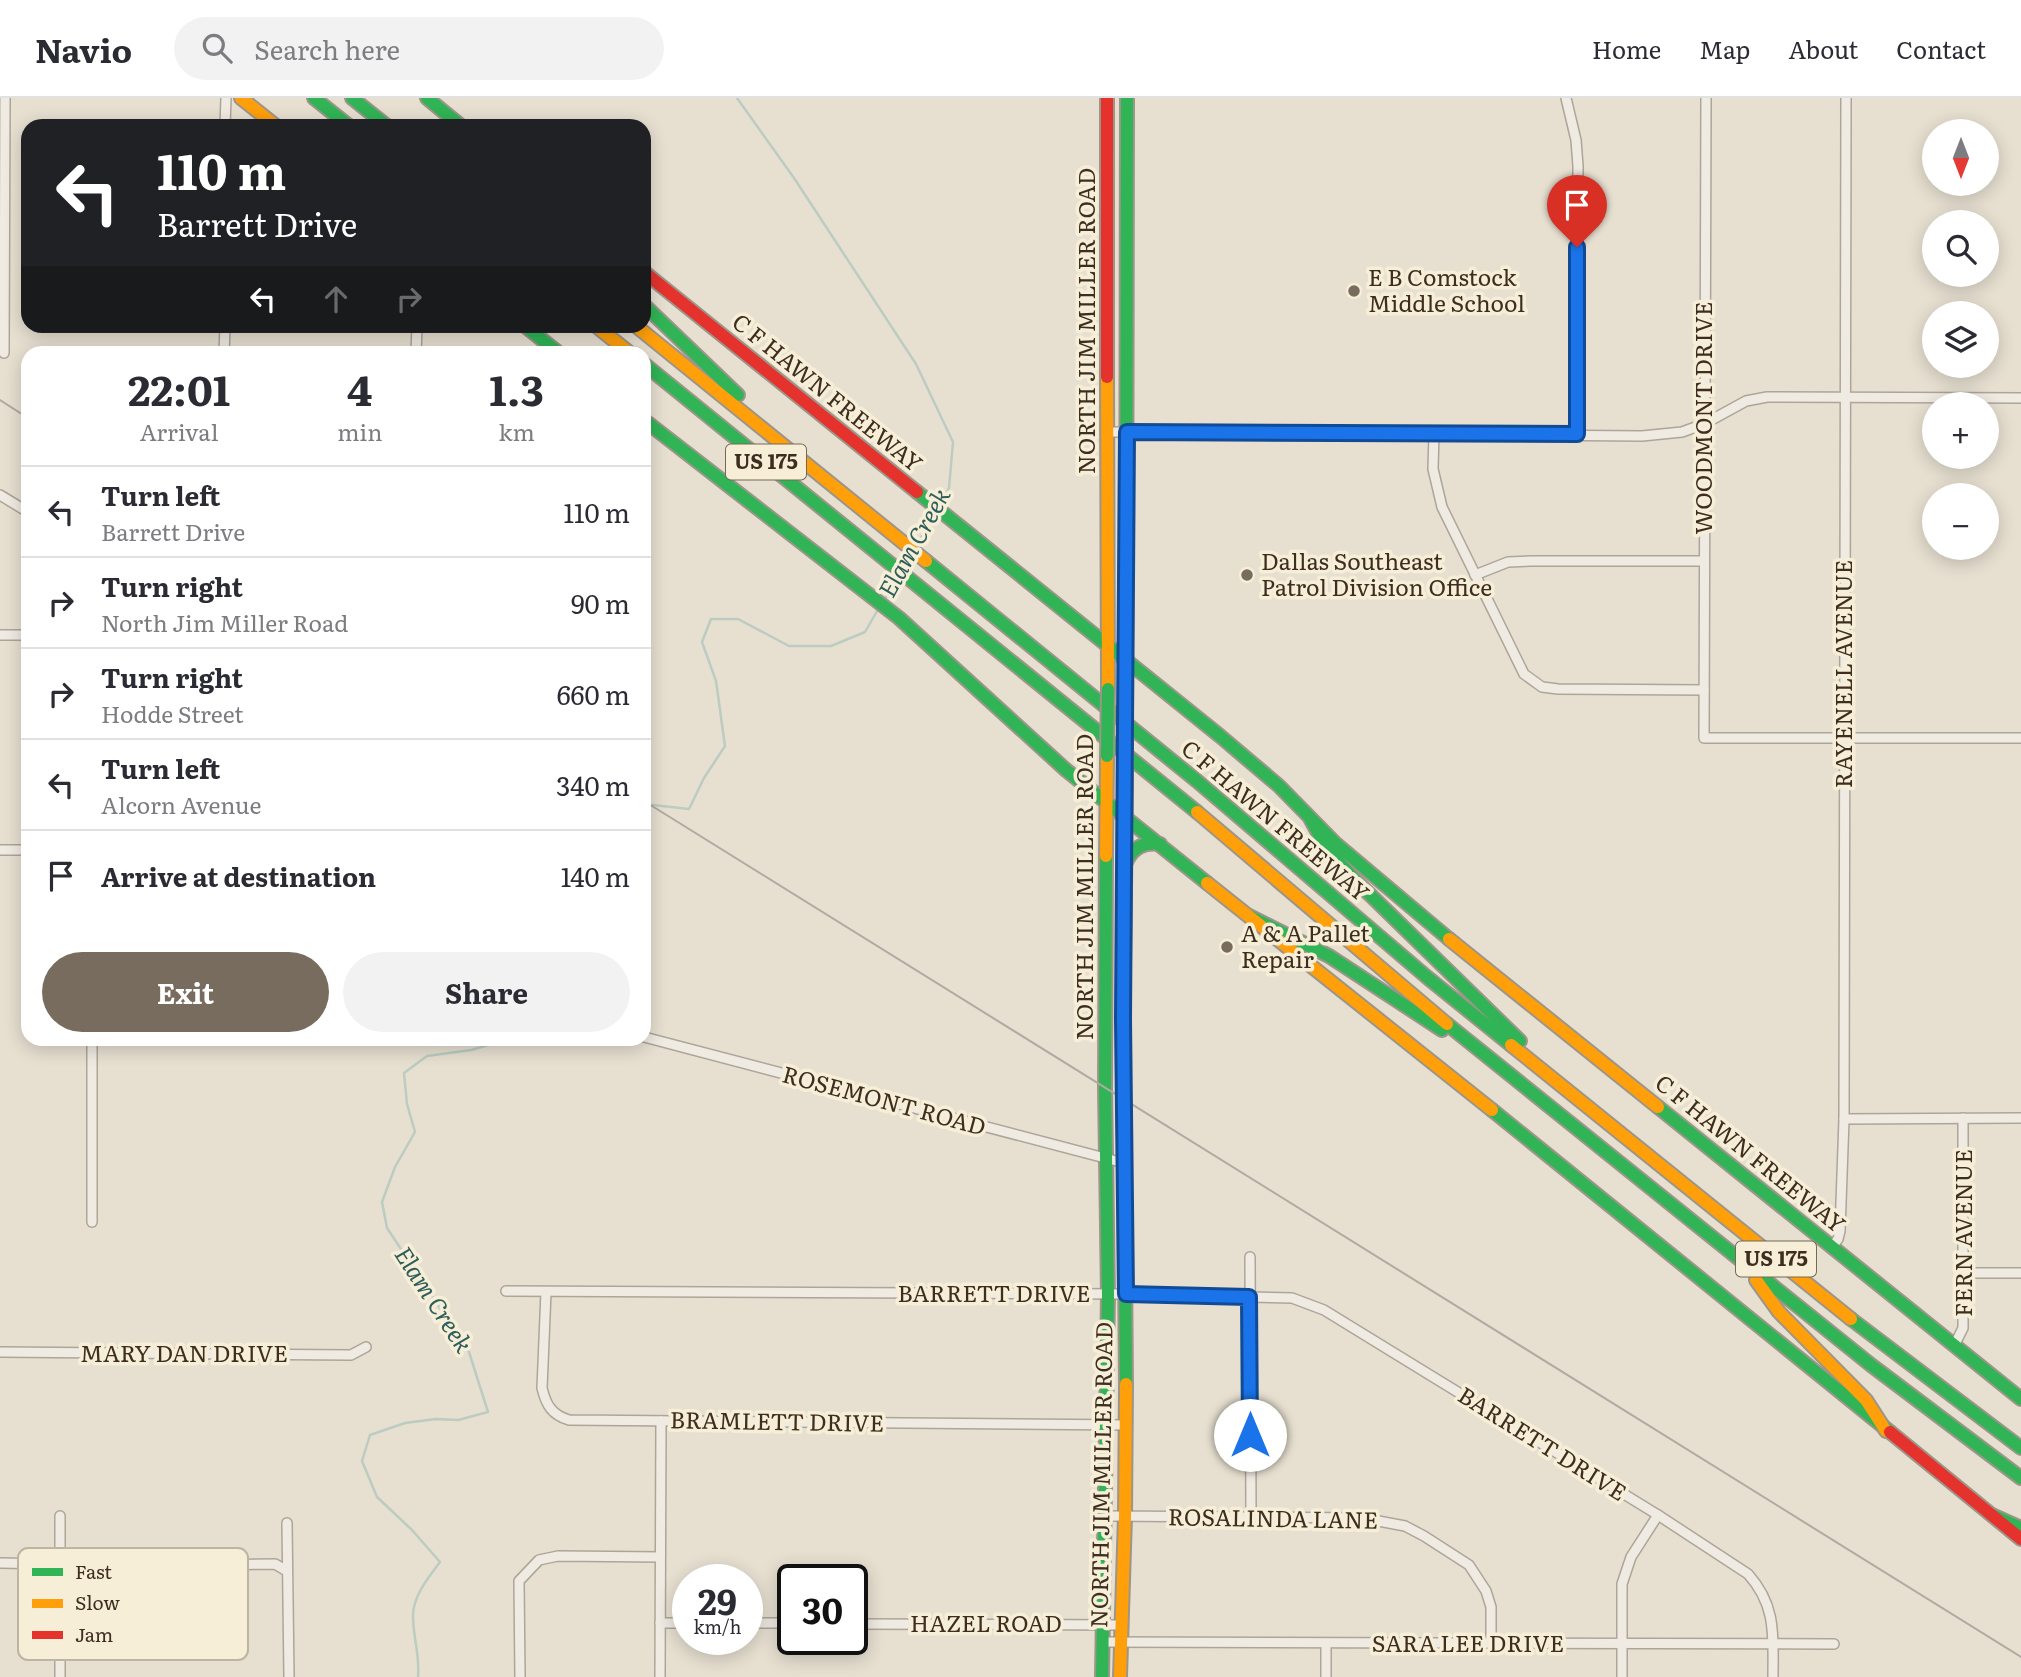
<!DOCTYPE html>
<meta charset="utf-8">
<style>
body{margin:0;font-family:Literata,serif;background:#f2f2f3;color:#2b2b33;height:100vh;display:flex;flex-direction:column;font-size:26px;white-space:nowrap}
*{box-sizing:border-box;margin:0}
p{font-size:23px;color:#7c7c81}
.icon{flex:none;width:38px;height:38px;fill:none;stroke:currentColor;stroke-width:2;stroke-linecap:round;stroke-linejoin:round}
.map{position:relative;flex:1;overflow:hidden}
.panel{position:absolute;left:21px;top:248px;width:630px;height:700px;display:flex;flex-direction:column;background:#fff;border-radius:21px;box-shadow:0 4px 18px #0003}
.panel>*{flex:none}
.guide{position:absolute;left:21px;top:21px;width:630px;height:214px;border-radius:21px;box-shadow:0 4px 18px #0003;background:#202124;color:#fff;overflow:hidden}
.needle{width:46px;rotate:180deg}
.fabs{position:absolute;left:1922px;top:21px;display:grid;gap:14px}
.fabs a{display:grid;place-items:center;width:77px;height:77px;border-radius:50%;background:#fff;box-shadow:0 4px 18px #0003;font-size:35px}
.speed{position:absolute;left:672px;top:1466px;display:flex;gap:14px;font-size:35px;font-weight:700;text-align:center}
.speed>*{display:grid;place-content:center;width:91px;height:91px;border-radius:50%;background:#fff;box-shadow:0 4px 18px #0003;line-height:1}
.speed small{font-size:18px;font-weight:400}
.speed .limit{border:4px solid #111;border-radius:10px;background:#fff;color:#111}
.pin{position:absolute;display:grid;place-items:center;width:60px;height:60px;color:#fff;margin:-72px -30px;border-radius:50% 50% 50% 0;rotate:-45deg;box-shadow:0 0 7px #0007}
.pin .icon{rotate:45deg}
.me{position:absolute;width:77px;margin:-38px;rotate:0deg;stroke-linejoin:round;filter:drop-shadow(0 0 5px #0008)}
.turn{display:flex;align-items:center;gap:24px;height:147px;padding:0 21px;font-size:32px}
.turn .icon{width:91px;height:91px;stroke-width:2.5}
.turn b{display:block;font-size:49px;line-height:60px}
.lanes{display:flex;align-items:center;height:66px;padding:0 21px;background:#0003;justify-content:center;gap:35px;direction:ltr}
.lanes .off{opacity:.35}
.eta{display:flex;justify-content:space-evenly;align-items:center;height:119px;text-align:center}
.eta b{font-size:42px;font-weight:700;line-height:49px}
.action{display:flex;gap:14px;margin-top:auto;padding:14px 21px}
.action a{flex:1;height:80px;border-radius:42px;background:#786c5e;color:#fff;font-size:28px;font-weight:700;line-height:80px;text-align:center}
.action a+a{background:#f2f2f3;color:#2b2b33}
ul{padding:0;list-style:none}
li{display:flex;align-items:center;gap:21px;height:91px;padding:0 21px;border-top:2px solid #e1e1e2}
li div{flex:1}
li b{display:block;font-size:26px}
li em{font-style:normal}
header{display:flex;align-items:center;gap:42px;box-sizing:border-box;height:98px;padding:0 35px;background:#fff;border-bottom:2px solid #e1e1e2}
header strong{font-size:33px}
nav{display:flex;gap:38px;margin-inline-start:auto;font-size:24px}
.search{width:490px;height:63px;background:#f2f2f3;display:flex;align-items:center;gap:18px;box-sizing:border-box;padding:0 24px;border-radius:38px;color:#7c7c81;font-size:26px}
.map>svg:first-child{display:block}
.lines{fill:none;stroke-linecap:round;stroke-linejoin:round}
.stream{stroke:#bcccc2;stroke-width:2.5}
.street-casing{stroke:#ada599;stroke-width:12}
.fast-casing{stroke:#9c958a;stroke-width:16}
.slow-casing{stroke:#9c958a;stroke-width:16}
.jam-casing{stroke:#9c958a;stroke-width:16}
.street{stroke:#efebe3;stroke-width:9}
.fast{stroke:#30b455;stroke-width:12}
.slow{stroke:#ff9f0a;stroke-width:12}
.jam{stroke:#e5322d;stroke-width:12}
.tram{stroke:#afaaa2;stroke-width:2}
.fast-bridge-casing{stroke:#9c958a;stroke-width:16;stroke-linecap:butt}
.fast-bridge{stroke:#30b455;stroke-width:12}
.route-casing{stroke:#114b97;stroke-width:18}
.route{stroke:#1a73e8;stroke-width:12}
.poi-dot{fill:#786c5e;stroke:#f7eed8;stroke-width:2.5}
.labels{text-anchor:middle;stroke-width:7;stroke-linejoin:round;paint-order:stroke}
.shield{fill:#f7eed8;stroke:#756857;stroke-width:2}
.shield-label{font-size:21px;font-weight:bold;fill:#3d2e20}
.poi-label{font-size:23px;fill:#3d2e20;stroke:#f7eed8;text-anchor:start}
.street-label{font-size:23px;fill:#3d2e20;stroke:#f7eed8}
.water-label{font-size:24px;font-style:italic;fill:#2f5d5a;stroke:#f7eed8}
.key{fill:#f7eed8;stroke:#bfb4a1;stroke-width:2}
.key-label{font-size:19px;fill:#3d2e20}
</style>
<header>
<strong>Navio</strong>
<div class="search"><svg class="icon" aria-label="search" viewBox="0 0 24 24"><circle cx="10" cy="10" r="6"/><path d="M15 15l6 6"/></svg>Search here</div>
<nav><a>Home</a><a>Map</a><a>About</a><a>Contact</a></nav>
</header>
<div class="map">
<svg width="2021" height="1579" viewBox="0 0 2021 1579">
<rect width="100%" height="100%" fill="#e7e0d1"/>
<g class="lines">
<g class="stream">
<path d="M737,0l57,80 122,186 37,78 -4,46 -9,16"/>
<path d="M916,448l19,-34"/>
<path d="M903,469l7,-12"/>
<path d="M884,502l14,-24"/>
<path d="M644,706l45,5 15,-31 21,-32 -9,-65 -14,-39 9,-23h27l51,27h42l34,-14 15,-26"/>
<path d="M418,1579c2,-23 -5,-39 -5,-61 0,-20 15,-38 27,-54l-28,-32 -35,-33 -15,-36 8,-26 35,-12 31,-4 22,1 30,-8 -19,-60 -82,-124 -5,-26 13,-35 20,-35 -8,-28 -3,-31 23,-17 44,-6 35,-10"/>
</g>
<g class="street-casing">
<g id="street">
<path d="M1566,0l10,42 2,26 -1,268"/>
<path d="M1706,0l-2,640h317"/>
<path d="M225,28l1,-28"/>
<path d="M4,255l1,-255"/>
<path d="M224,256l1,-28"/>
<path d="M416,256l1,-28"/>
<path d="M1109,334l533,4 40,-4 22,-8 42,-23 21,-4 254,1"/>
<path d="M1434,335l-1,36 9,38 82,167 18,13 16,2 146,1"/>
<path d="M0,397l28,17"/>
<path d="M1475,477l33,-13 23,-1h172"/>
<path d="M0,537h28"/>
<path d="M0,752h28"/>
<path d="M644,939l480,126"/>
<path d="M1844,1021l177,-1"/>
<path d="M92,1124v-182"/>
<path d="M1832,1149l6,-8 2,-8 4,-112 2,-1021"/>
<path d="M1250,1159l1,261"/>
<path d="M1965,1175h56"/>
<path d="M506,1193l620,3 166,4 32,12 334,205 90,59c29,32 25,63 25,103"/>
<path d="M546,1194l-4,96c4,17 10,27 27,32l557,5"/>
<path d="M1955,1246l8,-16v-210"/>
<path d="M0,1254l351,3 15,-8"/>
<path d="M60,1418v161"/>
<path d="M1106,1418l256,2 43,8 19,10 45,29 17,26 5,16v37"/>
<path d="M287,1425l2,154"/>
<path d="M0,1465l157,3 118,-2 12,7"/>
<path d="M660,1525h28"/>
<path d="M747,1525h46"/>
<path d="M852,1526l268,1"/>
<path d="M1102,1544l732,2"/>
<path d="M520,1579l-1,-96 20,-21 19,-4 102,1"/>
<path d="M660,1579l1,-256"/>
<path d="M1326,1579v-33"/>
<path d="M1622,1579v-93l9,-27 27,-42"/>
</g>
</g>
<g class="fast-casing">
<g id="fast">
<path d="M314,0l35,28"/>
<path d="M352,0l35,28"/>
<path d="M427,0l34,28"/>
<path d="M644,207l94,90"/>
<path d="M525,228l35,28"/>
<path d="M644,266l553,448"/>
<path d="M644,322l255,198 167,152 141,113"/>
<path d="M917,394l303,244 59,50 56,57 114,96"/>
<path d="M926,463l271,220 231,197 83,67"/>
<path d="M1126,606l1,-606"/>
<path d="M1311,722l16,29 28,31 165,161"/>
<path d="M1126,764c7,-15 18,-20 34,-18"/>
<path d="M1125,794l-2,127 3,365"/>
<path d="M1249,818l80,40 113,74"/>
<path d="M1447,926l424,341 150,113"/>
<path d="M1658,1009l363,292"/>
<path d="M1492,1012l398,322"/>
<path d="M1851,1221l170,129"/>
<path d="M1992,1417l29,13"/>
<path d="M1102,1579l6,-382 -3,-207 1,-232"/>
</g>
</g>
<g class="slow-casing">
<g id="slow">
<path d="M241,0l35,28"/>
<path d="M596,228l35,28"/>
<path d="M636,228l290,235"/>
<path d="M1107,279l1,312"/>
<path d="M1197,714l250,212"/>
<path d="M1106,758l1,-100"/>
<path d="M1207,785l285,227"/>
<path d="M1125,794l1,-121"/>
<path d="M1449,841l209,168"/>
<path d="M1511,947l340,274"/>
<path d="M1756,1182l23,32 87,88 20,31"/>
<path d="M1120,1579l5,-161 1,-132"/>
</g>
</g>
<g class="jam-casing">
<g id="jam">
<path d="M1107,0v279"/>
<path d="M644,174l273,220"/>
<path d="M1890,1334l131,107"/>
</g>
</g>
<use href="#street" class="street"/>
<use href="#fast" class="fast"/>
<use href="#slow" class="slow"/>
<use href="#jam" class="jam"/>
<g class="tram">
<path d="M0,302l28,18"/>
<path d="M644,703l1377,856"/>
</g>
<g class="fast-bridge-casing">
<g id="fast-bridge">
<path d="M1126,606v67"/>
<path d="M1107,658l1,-67"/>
</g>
</g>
<use href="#fast-bridge" class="fast-bridge"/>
</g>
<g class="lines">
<g class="route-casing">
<path id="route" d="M1250,1337l-1,-138 -123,-3 -3,-275 4,-587 450,2v-187"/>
</g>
<use href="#route" class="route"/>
</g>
<g class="poi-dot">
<circle cx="1354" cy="193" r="7"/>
<circle cx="1247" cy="477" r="7"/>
<circle cx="1227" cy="849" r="7"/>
</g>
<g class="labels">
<g class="shield">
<rect x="726" y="346.5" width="80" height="35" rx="5"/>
<rect x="1736" y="1143.5" width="80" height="35" rx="5"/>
</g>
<g class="shield-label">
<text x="766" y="371">US 175</text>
<text x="1776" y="1168">US 175</text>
</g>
<g class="poi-label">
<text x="1368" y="188">E B Comstock<tspan x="1368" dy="26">Middle School</tspan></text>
<text x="1261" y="472">Dallas Southeast<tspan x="1261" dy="26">Patrol Division Office</tspan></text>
<text x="1241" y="844">A &amp; A Pallet<tspan x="1241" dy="26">Repair</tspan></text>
</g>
<g class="street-label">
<text transform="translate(1087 223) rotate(-90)" y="8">NORTH JIM MILLER ROAD</text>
<text transform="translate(827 295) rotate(39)" y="8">C F HAWN FREEWAY</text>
<text transform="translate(1704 320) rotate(-90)" y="8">WOODMONT DRIVE</text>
<text transform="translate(1844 576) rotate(-90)" y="8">RAYENELL AVENUE</text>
<text transform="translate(1275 723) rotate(40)" y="8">C F HAWN FREEWAY</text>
<text transform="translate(1085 789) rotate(-90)" y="8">NORTH JIM MILLER ROAD</text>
<text transform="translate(884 1003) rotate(15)" y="8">ROSEMONT ROAD</text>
<text transform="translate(1750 1056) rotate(39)" y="8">C F HAWN FREEWAY</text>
<text transform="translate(1964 1135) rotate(-90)" y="8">FERN AVENUE</text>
<text x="994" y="1204">BARRETT DRIVE</text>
<text x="184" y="1264">MARY DAN DRIVE</text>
<text transform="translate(777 1324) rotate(1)" y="8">BRAMLETT DRIVE</text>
<text transform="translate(1542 1346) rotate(32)" y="8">BARRETT DRIVE</text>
<text transform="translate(1102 1377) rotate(-89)" y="8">NORTH JIM MILLER ROAD</text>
<text transform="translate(1273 1421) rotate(1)" y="8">ROSALINDA LANE</text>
<text x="986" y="1534">HAZEL ROAD</text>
<text x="1468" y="1554">SARA LEE DRIVE</text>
</g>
<g class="water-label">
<text transform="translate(915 445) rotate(-61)" y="8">Elam Creek</text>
<text transform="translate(433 1202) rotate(57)" y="8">Elam Creek</text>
</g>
</g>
<rect x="18" y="1450" width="230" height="112" rx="10" class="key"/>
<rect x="32" y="1470" width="31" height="8" fill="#30b455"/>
<rect x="32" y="1501" width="31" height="9" fill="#ff9f0a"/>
<rect x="32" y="1533" width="31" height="8" fill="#e5322d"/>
<g class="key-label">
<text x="75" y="1481">Fast</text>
<text x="75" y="1512">Slow</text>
<text x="75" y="1544">Jam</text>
</g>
</svg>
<div class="fabs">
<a><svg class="needle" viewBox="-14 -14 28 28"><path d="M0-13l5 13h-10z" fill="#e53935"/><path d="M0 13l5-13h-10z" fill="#7c7c81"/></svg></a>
<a><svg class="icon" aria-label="search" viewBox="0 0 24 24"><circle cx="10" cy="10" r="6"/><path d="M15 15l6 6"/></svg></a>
<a><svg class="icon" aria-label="layers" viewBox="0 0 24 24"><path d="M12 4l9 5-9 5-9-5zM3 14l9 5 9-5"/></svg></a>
<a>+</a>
<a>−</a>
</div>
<div class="speed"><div>29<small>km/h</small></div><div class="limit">30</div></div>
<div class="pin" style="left:1577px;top:149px;background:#d93025"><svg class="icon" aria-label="arrive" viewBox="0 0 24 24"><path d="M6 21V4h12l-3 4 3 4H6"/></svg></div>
<svg class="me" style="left:1250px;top:1337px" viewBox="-20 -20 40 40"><circle r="19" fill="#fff"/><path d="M0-13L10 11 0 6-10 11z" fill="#1a73e8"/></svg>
<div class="guide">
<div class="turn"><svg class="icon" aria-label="left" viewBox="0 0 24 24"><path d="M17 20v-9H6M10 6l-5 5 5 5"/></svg><div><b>110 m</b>Barrett Drive</div></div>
<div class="lanes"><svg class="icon" aria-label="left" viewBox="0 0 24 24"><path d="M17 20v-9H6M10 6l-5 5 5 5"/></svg><svg class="icon off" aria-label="ahead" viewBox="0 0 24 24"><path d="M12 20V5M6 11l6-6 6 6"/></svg><svg class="icon off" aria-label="right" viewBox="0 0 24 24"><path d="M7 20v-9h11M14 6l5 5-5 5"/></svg></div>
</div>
<section class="panel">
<div class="eta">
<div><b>22:01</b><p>Arrival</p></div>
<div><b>4</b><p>min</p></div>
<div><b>1.3</b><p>km</p></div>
</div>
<ul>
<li><svg class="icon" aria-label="left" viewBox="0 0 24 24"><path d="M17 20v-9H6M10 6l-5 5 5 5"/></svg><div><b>Turn left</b><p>Barrett Drive</p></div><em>110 m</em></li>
<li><svg class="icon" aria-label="right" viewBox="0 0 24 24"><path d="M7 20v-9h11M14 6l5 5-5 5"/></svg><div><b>Turn right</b><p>North Jim Miller Road</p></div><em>90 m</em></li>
<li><svg class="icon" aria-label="right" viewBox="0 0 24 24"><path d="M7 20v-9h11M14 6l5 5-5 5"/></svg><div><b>Turn right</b><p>Hodde Street</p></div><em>660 m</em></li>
<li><svg class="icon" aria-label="left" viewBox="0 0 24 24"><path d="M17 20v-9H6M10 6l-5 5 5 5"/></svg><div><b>Turn left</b><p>Alcorn Avenue</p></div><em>340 m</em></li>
<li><svg class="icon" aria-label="arrive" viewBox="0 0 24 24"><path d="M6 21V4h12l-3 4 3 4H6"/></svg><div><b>Arrive at destination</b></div><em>140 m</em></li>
</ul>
<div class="action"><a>Exit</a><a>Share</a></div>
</section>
</div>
